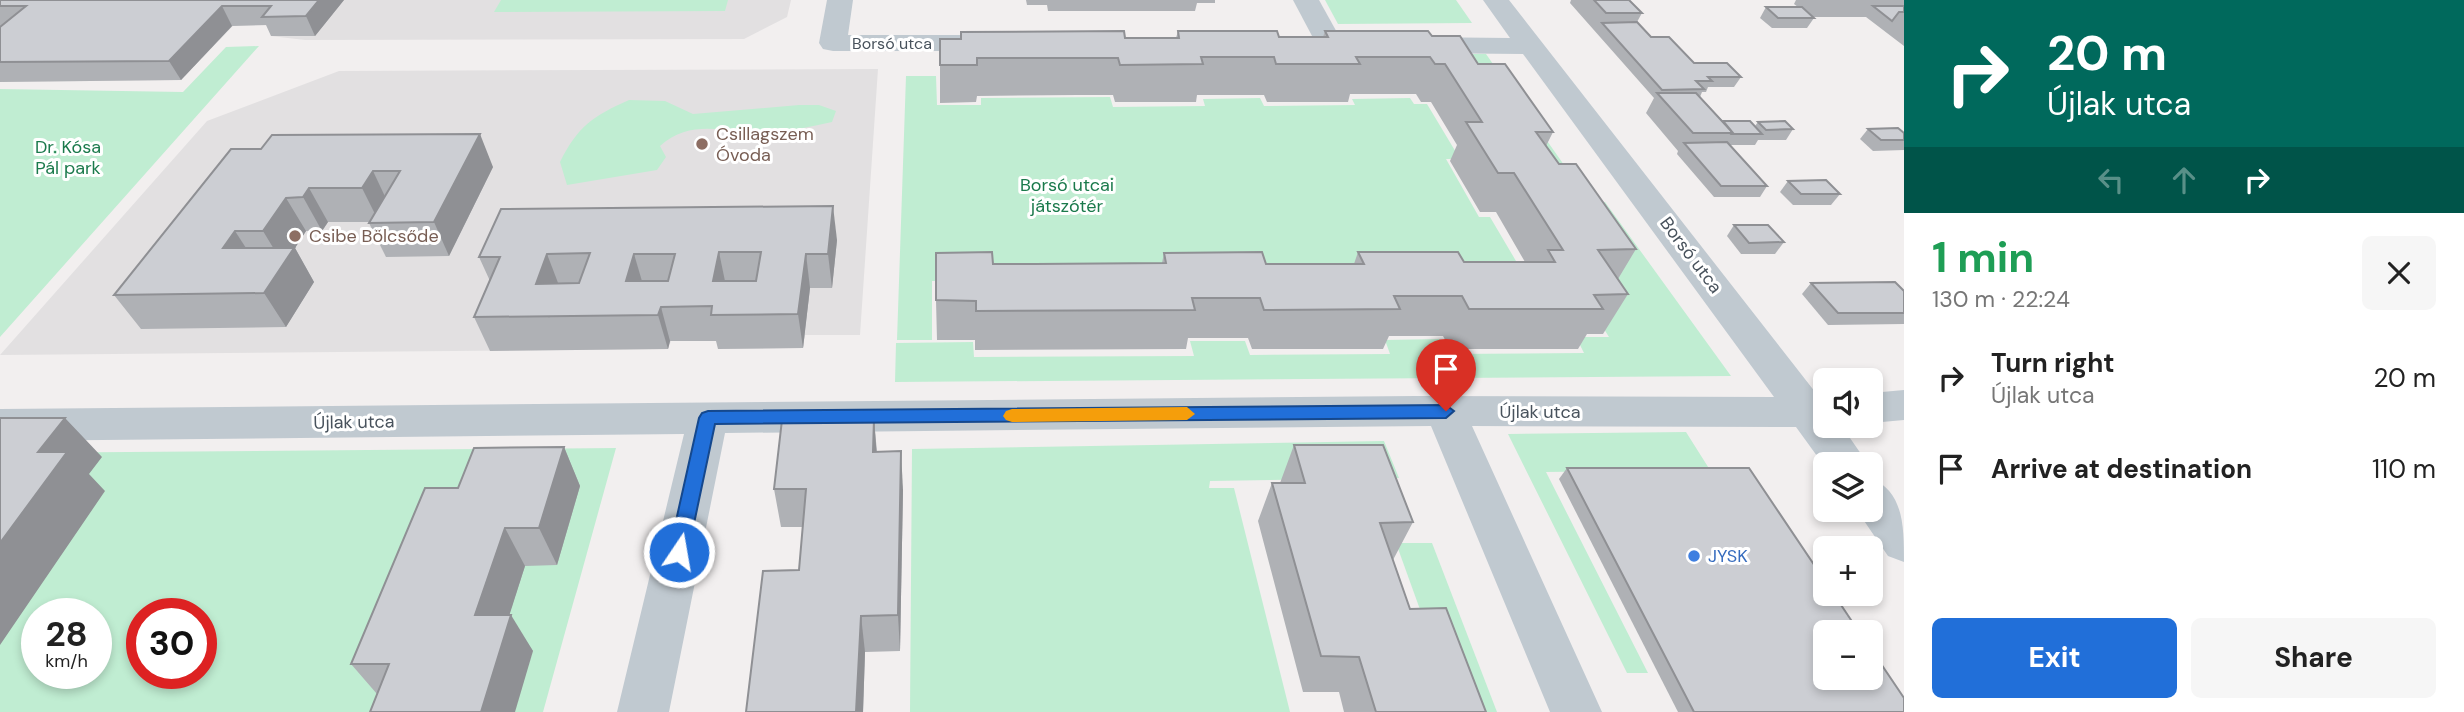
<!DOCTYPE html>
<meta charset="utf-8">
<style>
body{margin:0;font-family:"DM Sans",sans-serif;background:#f6f6f6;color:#222;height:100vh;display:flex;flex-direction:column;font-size:26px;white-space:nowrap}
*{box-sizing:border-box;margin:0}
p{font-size:23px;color:#767676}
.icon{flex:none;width:38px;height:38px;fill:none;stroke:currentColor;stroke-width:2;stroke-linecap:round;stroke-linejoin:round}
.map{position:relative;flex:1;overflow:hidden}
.details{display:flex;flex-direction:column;background:#fff;width:560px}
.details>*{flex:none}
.hud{background:#00695c;color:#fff;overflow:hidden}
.controls{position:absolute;left:1813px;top:368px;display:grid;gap:14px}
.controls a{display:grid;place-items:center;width:70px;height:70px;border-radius:10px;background:#fff;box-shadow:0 4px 10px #0003;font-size:35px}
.speed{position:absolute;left:21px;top:598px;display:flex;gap:14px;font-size:35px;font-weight:700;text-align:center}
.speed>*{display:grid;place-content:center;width:91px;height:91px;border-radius:50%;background:#fff;box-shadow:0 4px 10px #0003;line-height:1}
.speed small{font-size:18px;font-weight:400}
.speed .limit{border:10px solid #d22;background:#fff;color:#111}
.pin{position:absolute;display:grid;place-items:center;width:60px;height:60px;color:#fff;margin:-72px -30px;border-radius:50% 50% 50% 0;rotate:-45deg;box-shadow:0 0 7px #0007}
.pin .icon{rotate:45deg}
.me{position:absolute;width:77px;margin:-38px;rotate:12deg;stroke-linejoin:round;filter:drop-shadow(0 0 5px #0008)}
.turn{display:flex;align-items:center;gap:24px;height:147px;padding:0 28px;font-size:32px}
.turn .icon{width:91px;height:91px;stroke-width:2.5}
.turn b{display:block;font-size:49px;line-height:60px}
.lanes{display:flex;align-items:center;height:66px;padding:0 28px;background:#0003;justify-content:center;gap:35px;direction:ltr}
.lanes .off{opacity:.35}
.round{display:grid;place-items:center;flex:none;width:74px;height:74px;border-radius:10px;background:#f6f6f6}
.summary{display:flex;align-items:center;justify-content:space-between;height:119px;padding:0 28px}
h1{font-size:42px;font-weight:700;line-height:52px;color:#1e9e55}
.primary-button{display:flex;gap:14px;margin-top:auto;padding:14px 28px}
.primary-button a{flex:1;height:80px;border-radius:10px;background:#216fd9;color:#fff;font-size:28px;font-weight:700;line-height:80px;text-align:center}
.primary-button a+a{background:#f6f6f6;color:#222}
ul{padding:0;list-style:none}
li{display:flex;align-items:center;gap:21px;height:91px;padding:0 28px}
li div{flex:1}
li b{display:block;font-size:26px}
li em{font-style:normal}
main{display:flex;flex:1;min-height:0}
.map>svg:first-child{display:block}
.education{fill:#e2e0e1}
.green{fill:#c0edd2;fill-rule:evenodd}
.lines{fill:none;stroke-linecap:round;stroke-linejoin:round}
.street{fill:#c0c9d0;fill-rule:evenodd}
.wall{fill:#afb1b5}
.shaded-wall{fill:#8f9094}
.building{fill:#ccced3;stroke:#8f9094;stroke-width:2;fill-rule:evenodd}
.route{fill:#216fd9;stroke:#15488d;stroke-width:2}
.slow{fill:#f59e0b}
.education-dot{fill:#8d6e63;stroke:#fff;stroke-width:2.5}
.shop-dot{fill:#3f7fe0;stroke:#fff;stroke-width:2.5}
.labels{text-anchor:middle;stroke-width:6;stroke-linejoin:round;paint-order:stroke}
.far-street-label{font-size:16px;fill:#48525c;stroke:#fff}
.education-label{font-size:18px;fill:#785e54;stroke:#fff;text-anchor:start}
.park-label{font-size:18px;fill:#1b7a4c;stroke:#fff}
.street-label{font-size:18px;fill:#48525c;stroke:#fff}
.shop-label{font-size:18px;fill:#366cbe;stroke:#fff;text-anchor:start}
</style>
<main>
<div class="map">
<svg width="1904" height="712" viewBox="0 0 1904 712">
<rect width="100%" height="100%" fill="#f2efef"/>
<g class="education">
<path d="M0,0h791l-4,17 -43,22 -439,1 -34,-4 9,-11 -47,1 -52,54 -181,2v-23l38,-34 -38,1z"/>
<path d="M878,69l-18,266h-55l-2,13 -85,1 1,-8h-48l-3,8 -668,6 207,-234 132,-50z"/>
</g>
<g class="green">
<path d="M501,0h227l-3,11 -231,1z"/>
<path d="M1325,0h131l16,23 -134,1z"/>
<path d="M259,46l-259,291v-248l183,3 43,-45z"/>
<path d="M1348,54h138l104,148h15l126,174 -836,6 1,-39 77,-1 1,15 220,-1 -4,-15h55l5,14 140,-1 -5,-14 55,-1 7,15 137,-1 -8,-16h33l-27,-43 -91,-194z"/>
<path d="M906,76h30l1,29h44v-7l129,-1 3,10 92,-1 -2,-7 57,-1 4,8 91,-1 -3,-6 58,-1 4,6h13l33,55h-14l33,58h11l39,66 -597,-2v59h-35z"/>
<path d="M629,100l36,1 28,13 106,-9h20l17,6 -4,11c-20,4 -40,9 -60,11 -40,3 -77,-18 -112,13l6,11 -9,13 -90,15 -7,-23c18,-36 33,-46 69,-62z"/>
<path d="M1686,432l24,38 -164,2 102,201h-21l-119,-239z"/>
<path d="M1384,441l15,37 -189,3 -1,7h25l56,224h-380l2,-263z"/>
<path d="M616,448l-73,264h-543v-259zM37,614h59v60h-59zM142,614h59v60h-59z"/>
<path d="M1396,543h36l65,169h-40z"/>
</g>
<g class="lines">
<g class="street">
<path d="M827,0h26l-5,35h144l10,2 4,6 -4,6 -10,2h-159l-10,-2 -4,-6z"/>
<path d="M1293,0h26l25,45 -4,6 -10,2 -10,-2z"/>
<path d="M1483,0h26l310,397h6v28h16l27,39h-43v3l-29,-40 -324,-1 130,286h-52l-119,-286 -706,7 -56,279h-52l67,-278 -684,7v-32l1416,-13 358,1 -251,-343 -110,-1 -10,-2 -4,-6 4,-6 10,-2 97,1z"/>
<path d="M1904,390v30l-33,3v-30z"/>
<path d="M1871,478c33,14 33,49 33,84l-16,-6 -32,-47h15z"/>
</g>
</g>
<g class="wall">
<path d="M0,0h344l-29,36h-44l-5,-11 -34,1 -51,54 -181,2v-55l2,-1h-2z"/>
<path d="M1026,0h189v3h-18l-2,8h-147l-1,-6h-20z"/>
<path d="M1571,0h58l13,13 -5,9 14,15 43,26 47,14 -7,10h-26l-2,5h-4l-2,5 23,24 32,5 3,-4 35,7 -7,11h-28l-3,5h-25l37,41 -7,11h-46l-37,-43 1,-3 -32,-38 8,-15 -84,-95z"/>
<path d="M1796,0h108v46l-38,-29h-53l1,1 -7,10h-35l-12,-10 6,-11h32l-4,-3z"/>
<path d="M1178,31l101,6h44l2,-6 107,5 46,28 75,68 -7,14 13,18 77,85 -18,30 10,15 -25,40h-16l-9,15h-128l-7,-13h-54l-6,13h-131l-4,-11h-60l-2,11 -211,1v-10h-38l-1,-40 57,-36 169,-1 2,-10 102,11h88l4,-12 106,10h61l-29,-50h-16l-30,-51 7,-16 -26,-43h-10l-5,-8h-66l-2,8h-81l-3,-7h-67l-1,7h-81l-2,-7h-36l-100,1 -1,6 -36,1v-64l236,-1z"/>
<path d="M1868,129l36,4v17l-31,1 -13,-12z"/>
<path d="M261,149l232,18 -44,89 -63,1 -17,-34 1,-1h-42l-6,9h-16l-11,17 19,34 -28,45 -145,2 -27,-34z"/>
<path d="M1788,181l52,13 -9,11h-38l-13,-13z"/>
<path d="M1734,225l50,17 -9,12h-34l-14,-18z"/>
<path d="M837,240l-5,48h-22l-7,60 -85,1 -2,-8h-46l-2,8 -178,2 -16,-34 16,-36 -11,-24z"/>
<path d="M1811,283l93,8v33l-76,1 -26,-31z"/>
<path d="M874,419l3,33 26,38 -3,161 -35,1 -2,60 -60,-185h-22l-7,-38z"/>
<path d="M1294,445l119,77 -20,38 17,49 76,103h-142l-5,-20h-36l-45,-171 14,-38h8z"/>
<path d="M564,447l16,39 -23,79 -32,1 -16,49 24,36 -156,43 -26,-30z"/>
<path d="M1567,468l337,244h-226l-119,-233z"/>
</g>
<g class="shaded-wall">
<path d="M319,0h25l-29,36 -9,-20z"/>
<path d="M222,6l10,20 -51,54 -12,-19z"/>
<path d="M480,134l13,33 -44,89 -15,-34z"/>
<path d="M373,171l16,34 -10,17 -17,-34z"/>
<path d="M309,188l19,34 -6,9 -19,-34z"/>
<path d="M286,198l20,33 -11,17 19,34 -28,45 -22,-34 19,-29 -20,-33z"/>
<path d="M833,206l4,34 -5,48 -4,-34z"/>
<path d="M235,231l22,34 -34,-17z"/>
<path d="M719,252l7,34 -5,29 -8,-34z"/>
<path d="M547,254l13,34 -11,30 -13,-34z"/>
<path d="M634,254l10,34 -18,-7z"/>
<path d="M806,254l4,34 -7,60 -5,-34z"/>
<path d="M661,307l9,34 -2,8 -10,-34z"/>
<path d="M65,418l37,39 -13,17 16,17 -105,154v-102l38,-91z"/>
<path d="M874,419l3,39 -4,-6z"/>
<path d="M564,447l16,39 -23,79 -18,-37z"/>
<path d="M901,451l2,39 -3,161 -2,-36z"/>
<path d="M505,528l20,38 -27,85 -23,-36z"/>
<path d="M511,615l22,36 -18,61h-34z"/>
<path d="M861,616l4,36 -2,60h-7z"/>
</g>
<g class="building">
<path d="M0,0h319l-13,16 -44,1 9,-11h-49l-53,55 -169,1v-35l26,-21h-26z"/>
<path d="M1594,0h35l13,13h-36z"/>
<path d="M1873,6h31v6h-5l-7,9z"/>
<path d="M1766,7h36l12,11h-36z"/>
<path d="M1637,22l14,15h18l25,26h33l14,14h-33l4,4h-16l8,8 -42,1 -60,-67z"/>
<path d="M1124,31l1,7h54l-1,-7h99l2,6h49l-3,-6h103l4,5h28l18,28h27l48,68h-17l23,32h17l60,85 -38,1 30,44 -34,1 9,14h-134l-7,-13h-68l6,13 -136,1 -4,-12h-68l3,12 -219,1v-10l-40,-1v-47l56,-1 1,12h42l131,-1 -2,-10 98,-1 4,12h98l-6,-12h100l6,10h91l-7,-12h15l-49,-77h-16l-32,-51h16l-37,-58h-10l-5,-7h-74l4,7h-84l-2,-7h-73l2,7 -83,1 -2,-7h-141v7h-37v-26h21v-7z"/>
<path d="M1657,93h39l37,40h-40z"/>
<path d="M1723,121h27l12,13h-30l1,-1z"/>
<path d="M1785,121l8,8 -27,1 -8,-8z"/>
<path d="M1898,128l6,5v7h-23l-13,-11z"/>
<path d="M480,134l-46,88 -65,1 31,-52h-27l-11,17h-53l-6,9 -17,1 -23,33h-28l-12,17h71l-30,45 -150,2 117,-146h30l11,-14z"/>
<path d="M1727,142l40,44h-46l-37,-43z"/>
<path d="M1826,180l14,14h-39l-13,-13z"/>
<path d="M833,206l-5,48h-22l-8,60 -87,1 1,-9 -51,1 -3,8 -184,2 26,-60h-21l22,-48zM719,252h42l-5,29h-43zM590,253l-11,30 -43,1 11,-30zM634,254h41l-7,27h-42z"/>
<path d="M1734,225h34l16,17 -35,1z"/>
<path d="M1895,282l9,9v22h-66l-27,-30z"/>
<path d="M0,418h65l-27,34h29l-67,91z"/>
<path d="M874,419l-1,33 28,-1 -3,164 -37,1 -5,96h-110l17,-141 36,-1 7,-81h-32l8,-69z"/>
<path d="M1294,445h89l30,77 -33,1 30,86 36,-1 40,104h-110l-17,-55 -38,-1 -49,-173h33z"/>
<path d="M564,447l-25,81h-34l-30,87h36l-30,97h-111l19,-48h-38l74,-176h33l16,-40z"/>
<path d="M1567,468h182l76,113v12h8l26,39h-34v45h46v-28l33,49v14h-210z"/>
</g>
<path class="route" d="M1446,405l8,6 -8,7 -731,6 -27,128 -3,5 -6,3 -7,-3 -3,-5 30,-134 3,-5 6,-2z"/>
<path class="slow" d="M1187,407l8,7 -8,6 -175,2 -6,-2 -3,-4 3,-5 6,-2z"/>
<g class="education-dot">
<circle cx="702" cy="144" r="7"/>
<circle cx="295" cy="236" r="7"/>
</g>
<circle class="shop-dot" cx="1694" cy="556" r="7"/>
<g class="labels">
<g class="far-street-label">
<text x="892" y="49">Borsó utca</text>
</g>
<g class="education-label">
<text x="716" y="140">Csillagszem<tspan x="716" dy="21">Óvoda</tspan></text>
<text x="309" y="242">Csibe Bölcsőde</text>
</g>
<g class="park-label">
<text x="68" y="153">Dr. Kósa<tspan x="68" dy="21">Pál park</tspan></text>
<text x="1067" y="191">Borsó utcai<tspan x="1067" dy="21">játszótér</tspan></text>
</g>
<g class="street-label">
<text transform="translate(1691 255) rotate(53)" y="6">Borsó utca</text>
<text x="1540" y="418">Újlak utca</text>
<text transform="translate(354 422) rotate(-1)" y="6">Újlak utca</text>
</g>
<g class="shop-label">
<text x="1708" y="562">JYSK</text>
</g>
</g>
</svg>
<div class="controls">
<a><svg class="icon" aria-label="sound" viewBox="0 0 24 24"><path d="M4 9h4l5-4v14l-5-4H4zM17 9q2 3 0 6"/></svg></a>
<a><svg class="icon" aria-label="layers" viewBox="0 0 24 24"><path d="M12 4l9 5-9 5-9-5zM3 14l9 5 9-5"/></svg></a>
<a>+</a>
<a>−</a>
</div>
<div class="speed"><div>28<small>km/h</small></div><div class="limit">30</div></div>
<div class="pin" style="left:1446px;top:411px;background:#d93025"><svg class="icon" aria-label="arrive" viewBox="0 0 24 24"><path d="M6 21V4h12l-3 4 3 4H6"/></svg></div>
<svg class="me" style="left:679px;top:552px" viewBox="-20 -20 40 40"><circle r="17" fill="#216fd9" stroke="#fff" stroke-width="3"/><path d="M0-11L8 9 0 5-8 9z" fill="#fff"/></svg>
</div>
<section class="details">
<div class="hud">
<div class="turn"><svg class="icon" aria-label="right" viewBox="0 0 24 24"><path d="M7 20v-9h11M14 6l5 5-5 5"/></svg><div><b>20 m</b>Újlak utca</div></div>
<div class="lanes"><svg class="icon off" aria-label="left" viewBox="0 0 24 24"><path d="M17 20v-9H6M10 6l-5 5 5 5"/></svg><svg class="icon off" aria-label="ahead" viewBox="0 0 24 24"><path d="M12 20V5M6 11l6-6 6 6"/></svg><svg class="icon" aria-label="right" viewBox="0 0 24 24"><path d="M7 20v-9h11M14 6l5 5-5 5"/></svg></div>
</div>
<div class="summary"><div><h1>1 min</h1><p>130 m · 22:24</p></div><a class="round"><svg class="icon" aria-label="close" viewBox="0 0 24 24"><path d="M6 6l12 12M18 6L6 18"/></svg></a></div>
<ul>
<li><svg class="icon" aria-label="right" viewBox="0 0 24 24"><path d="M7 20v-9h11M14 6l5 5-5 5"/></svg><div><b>Turn right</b><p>Újlak utca</p></div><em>20 m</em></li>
<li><svg class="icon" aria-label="arrive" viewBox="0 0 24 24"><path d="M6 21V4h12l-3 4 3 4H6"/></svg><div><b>Arrive at destination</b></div><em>110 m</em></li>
</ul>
<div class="primary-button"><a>Exit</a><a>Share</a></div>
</section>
</main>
